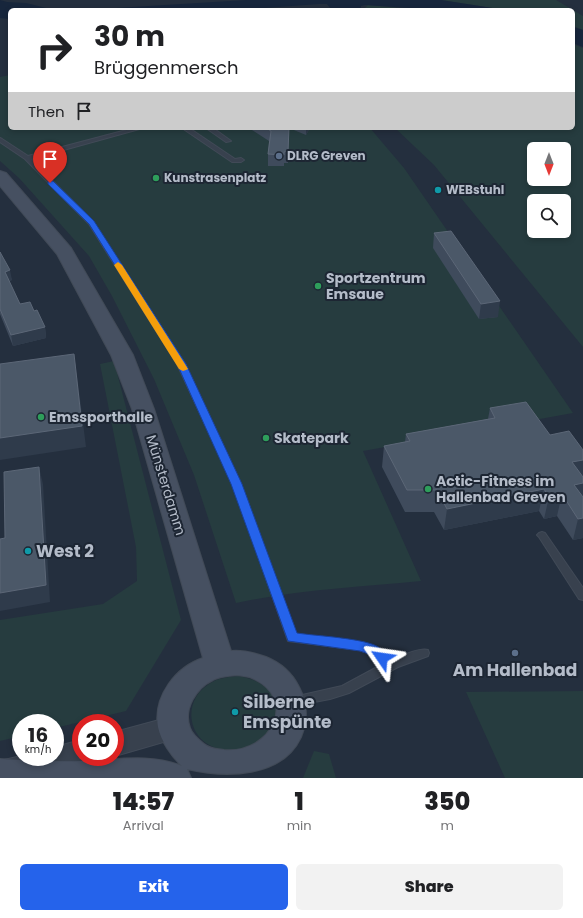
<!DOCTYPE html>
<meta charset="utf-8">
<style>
body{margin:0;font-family:Poppins,sans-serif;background:#f2f2f2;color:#202124;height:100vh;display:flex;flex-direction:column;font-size:15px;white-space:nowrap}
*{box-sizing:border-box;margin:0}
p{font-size:13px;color:#757577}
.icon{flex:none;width:22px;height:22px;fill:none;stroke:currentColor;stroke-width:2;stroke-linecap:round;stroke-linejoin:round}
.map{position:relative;height:778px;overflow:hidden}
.details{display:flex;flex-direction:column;background:#fff;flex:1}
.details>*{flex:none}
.top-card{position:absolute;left:8px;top:8px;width:567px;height:122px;border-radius:6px;box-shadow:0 2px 6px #0003;background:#fff;color:#202124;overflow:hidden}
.needle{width:26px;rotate:180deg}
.fabs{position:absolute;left:527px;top:142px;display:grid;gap:8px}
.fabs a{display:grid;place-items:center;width:44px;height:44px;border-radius:6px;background:#fff;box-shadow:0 2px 6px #0003;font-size:20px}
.speed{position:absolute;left:12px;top:714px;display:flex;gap:8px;font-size:20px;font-weight:700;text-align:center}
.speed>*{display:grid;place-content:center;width:52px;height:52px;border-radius:50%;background:#fff;box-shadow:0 2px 6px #0003;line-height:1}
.speed small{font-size:10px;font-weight:400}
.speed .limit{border:6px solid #d22;background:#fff;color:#111}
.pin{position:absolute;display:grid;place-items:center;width:34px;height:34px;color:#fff;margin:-41px -17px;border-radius:50% 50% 50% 0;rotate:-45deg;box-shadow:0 0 4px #0007}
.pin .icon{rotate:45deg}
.me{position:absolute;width:44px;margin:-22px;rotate:302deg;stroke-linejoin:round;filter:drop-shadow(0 0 3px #0008)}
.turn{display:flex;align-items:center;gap:14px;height:84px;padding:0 20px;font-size:18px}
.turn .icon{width:52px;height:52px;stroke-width:2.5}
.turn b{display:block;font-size:28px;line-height:34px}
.then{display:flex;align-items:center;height:38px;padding:0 20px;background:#0003;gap:8px;font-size:15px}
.eta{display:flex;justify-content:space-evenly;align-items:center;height:68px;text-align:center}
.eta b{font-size:24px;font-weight:800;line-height:28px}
.primary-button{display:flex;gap:8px;margin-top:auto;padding:8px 20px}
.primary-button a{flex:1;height:46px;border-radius:6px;background:#2563eb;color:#fff;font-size:16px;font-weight:800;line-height:46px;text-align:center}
.primary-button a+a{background:#f2f2f2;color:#202124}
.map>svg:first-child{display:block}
.green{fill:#263c3f;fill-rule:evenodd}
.water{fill:#17263c}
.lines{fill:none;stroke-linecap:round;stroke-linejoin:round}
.service-casing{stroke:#414a57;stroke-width:2}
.tertiary-casing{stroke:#414a57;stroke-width:2}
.secondary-casing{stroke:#414a57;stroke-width:2}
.service{fill:#38414e;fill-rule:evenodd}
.tertiary{fill:#38414e;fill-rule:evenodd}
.secondary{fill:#465061;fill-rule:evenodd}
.wall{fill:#3f4b5c}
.shaded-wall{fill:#2f3b4b}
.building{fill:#4b5868;stroke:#5c6777}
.route{fill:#2563eb;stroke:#184099}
.slow{fill:#f59e0b}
.service-dot{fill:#5c6f8a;stroke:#1d2633;stroke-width:1.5}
.leisure-dot{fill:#2e9e5b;stroke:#1d2633;stroke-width:1.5}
.culture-dot{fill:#0f9aa8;stroke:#1d2633;stroke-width:1.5}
.labels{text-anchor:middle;stroke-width:4;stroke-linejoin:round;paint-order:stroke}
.far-poi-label{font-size:12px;font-weight:bold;fill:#b4bcc9;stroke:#1d2633;text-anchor:start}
.poi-label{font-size:14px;font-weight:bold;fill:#b4bcc9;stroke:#1d2633;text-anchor:start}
.street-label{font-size:14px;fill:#b4bcc9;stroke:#1d2633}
.near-poi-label{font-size:17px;font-weight:bold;fill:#b4bcc9;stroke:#1d2633;text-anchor:start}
</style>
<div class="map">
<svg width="583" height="778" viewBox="0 0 583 778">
<rect width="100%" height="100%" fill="#242f3e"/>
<g class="green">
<path d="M441,0h115l27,16v14l-10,-4v-16h-68z"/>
<path d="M368,5l53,5h-58z"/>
<path d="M573,44l10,4v299l-149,-182 -39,-37h178zM534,149h30v30h-30zM534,201h30v30h-30z"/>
<path d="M10,75v53h360l34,40 169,245 -210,38 58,130c-62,6 -125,9 -185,22l-42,-128 -40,-96 -42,-83 -23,-40 -70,-78 -19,-17v-84z"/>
<path d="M114,361l67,259 -55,91 -71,17v-5h-34v13l-21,5v-121l103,-16 34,-23 -1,-34 -36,-183z"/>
<path d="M238,676c71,11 32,91 -22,72 -30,-10 -33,-48 -7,-64 9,-6 18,-7 29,-8z"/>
<path d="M583,691v87h-78l-39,-86z"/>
<path d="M314,751l15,3 7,24h-33z"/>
</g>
<g class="water">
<path d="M0,0l7,2 19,1 20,5 15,1 55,-1 131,-8h194l64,10h-66l-74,-5 -4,1 -1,4h-94l65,-1 -4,-5h-8l-67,5 1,1h-243v9l-10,-1z"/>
<path d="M573,27l10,3v17l-10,-4z"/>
</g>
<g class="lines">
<g class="service-casing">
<g id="service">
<path d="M134,128h9l-112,31 62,63 92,142 56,120 55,150 63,8 20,6 11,13c9,-4 29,-14 38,-11l1,3 -1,3 -30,11 -49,26 -19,6 -37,7 -4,-2 -2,-3 2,-3 53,-12 39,-21 -10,-11 -12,-4 -71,-9 -55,-157 -56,-120 -88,-140 -64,-65 -25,-17v-4l2,1 26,17z"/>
<path d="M182,128h7l46,31 6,-1 3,2 -3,2h-9z"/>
<path d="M206,128h7l18,13 -5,1z"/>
<path d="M542,532l3,1 38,55v12l-4,-1 -40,-62 -2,-2 2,-2z"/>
</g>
</g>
<g class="tertiary-casing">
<g id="tertiary">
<path d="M174,716l10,4 4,8 -4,8 -69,20v-24z"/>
<path d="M81,740v17h12l-2,5 -57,16h-34v-17l21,-5v1h34v-10z"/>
</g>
</g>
<g class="secondary-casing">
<path id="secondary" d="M0,171l6,2 65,75 62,107 21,54 77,242c12,-1 24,2 35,6 15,6 26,16 33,30 9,17 9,33 2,50 -19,41 -75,41 -114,32l4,9h-191v-19c27,1 55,3 82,2 35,-1 67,-8 100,5 -11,-10 -21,-25 -24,-39 -5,-31 18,-60 45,-69l-71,-249 -21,-54 -54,-101 -57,-68zM237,675c5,1 11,1 15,3 47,20 20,76 -28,72 -7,-1 -14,-1 -20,-6 -5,-4 -12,-10 -14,-16 -7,-19 6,-40 23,-48 7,-4 16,-4 24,-5z"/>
</g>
<use href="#service" class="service"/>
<use href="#tertiary" class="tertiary"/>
<use href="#secondary" class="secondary"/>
</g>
<g class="wall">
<path d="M252,128h37l-1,35h-4v3h-16v-12l1,-13 -17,-11z"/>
<path d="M289,128h21l-4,7z"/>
<path d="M434,233l64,84 -19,2 -46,-71z"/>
<path d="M0,252l12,28 -3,1 11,23 14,7 11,16 1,11 -33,8 -13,-32z"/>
<path d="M490,408l93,42v88l-10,2 -16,-24 -13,3 -5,-8 -95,19 -10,-18h-29l-23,-45 2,-21 21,-4 1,-8 82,-15z"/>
</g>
<g class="shaded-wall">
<path d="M306,128h4l-4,7z"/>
<path d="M10,270l2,10 -5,2 -2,-10z"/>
<path d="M500,301l-2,16 -19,2 2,-15z"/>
<path d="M45,327l1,11 -33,8 -2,-11z"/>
<path d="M74,354l3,21 9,72 -86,13v-22z"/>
<path d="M583,460v20l-11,-18z"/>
<path d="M39,467l4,17 7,118 -50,9v-18z"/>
<path d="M583,483v14l-9,-12z"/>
<path d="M544,489l-5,22 -95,19 3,-21z"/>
<path d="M562,494l-5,22 -13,3 5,-22z"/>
<path d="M583,518v20l-10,2 5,-21z"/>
</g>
<g class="building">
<path d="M266,128h23l-1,23 -4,1v3l-16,-1 3,-23z"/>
<path d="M451,231l49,70 -19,3 -47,-71z"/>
<path d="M0,252l10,18 -5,2 15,32 10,-2 4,9 3,-1 8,17 -34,8 -11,-26z"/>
<path d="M74,354l8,72 -82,12v-74z"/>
<path d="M526,402l24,33 19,-4 14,19v10l-11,2 11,15v6l-9,2 9,12v21l-5,1 -16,-25 -13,3 -5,-8 -97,20 -10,-19h-30l-23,-44 26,-5 -4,-7 89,-16 -5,-10z"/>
<path d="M39,467l7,118 -46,8v-54l5,-1 -1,-66z"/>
</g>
<path class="route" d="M48,181h5l41,40 92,143 56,120 55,149c18,3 70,5 83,15 3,3 6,7 8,10l-2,4 -4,1 -5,-1 -6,-7 -11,-4 -72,-10 -57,-157 -54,-120 -88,-140 -41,-40z"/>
<path class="slow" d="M118,262l4,3 66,104 -2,1 -3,1 -4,-2 -65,-104z"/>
<g class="service-dot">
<circle cx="279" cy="156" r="4"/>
<circle cx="515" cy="653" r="4"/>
</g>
<g class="leisure-dot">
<circle cx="156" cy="178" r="4"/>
<circle cx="318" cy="286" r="4"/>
<circle cx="41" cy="417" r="4"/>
<circle cx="266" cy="438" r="4"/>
<circle cx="428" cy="489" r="4"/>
</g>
<g class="culture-dot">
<circle cx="438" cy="190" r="4"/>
<circle cx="28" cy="551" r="4"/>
<circle cx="235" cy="712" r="4"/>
</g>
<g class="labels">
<g class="far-poi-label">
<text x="287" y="160">DLRG Greven</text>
<text x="164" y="182">Kunstrasenplatz</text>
<text x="446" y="194">WEBstuhl</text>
</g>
<g class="poi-label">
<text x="326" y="283">Sportzentrum<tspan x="326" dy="16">Emsaue</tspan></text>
<text x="49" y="422">Emssporthalle</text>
<text x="274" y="443">Skatepark</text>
<text x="436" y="486">Actic-Fitness im<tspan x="436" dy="16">Hallenbad Greven</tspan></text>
</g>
<g class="street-label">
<text transform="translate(166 485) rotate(73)" y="5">Münsterdamm</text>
</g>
<g class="near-poi-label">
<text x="36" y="557">West 2</text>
<text x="515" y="676" text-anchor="middle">Am Hallenbad</text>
<text x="243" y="708">Silberne<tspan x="243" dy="20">Emspünte</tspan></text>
</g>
</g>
</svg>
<div class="fabs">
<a><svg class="needle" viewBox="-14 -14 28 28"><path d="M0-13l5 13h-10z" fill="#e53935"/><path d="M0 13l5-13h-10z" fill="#757577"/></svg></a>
<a><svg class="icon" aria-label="search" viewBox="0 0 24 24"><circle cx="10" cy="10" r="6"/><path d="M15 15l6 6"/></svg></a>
</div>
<div class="speed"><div>16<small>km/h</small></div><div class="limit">20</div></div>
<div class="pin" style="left:50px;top:183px;background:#d93025"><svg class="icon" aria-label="arrive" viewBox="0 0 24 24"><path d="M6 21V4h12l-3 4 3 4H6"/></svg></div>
<svg class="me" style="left:382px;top:658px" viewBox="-20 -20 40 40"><path d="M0-17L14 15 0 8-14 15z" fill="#2563eb" stroke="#fff" stroke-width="4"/></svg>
<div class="top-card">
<div class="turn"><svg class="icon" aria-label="right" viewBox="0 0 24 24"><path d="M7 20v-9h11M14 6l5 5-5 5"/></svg><div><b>30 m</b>Brüggenmersch</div></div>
<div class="then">Then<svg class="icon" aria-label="arrive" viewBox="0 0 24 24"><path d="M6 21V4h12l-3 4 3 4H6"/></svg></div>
</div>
</div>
<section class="details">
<div class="eta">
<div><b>14:57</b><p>Arrival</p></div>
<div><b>1</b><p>min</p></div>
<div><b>350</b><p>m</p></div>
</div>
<div class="primary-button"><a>Exit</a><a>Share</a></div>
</section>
